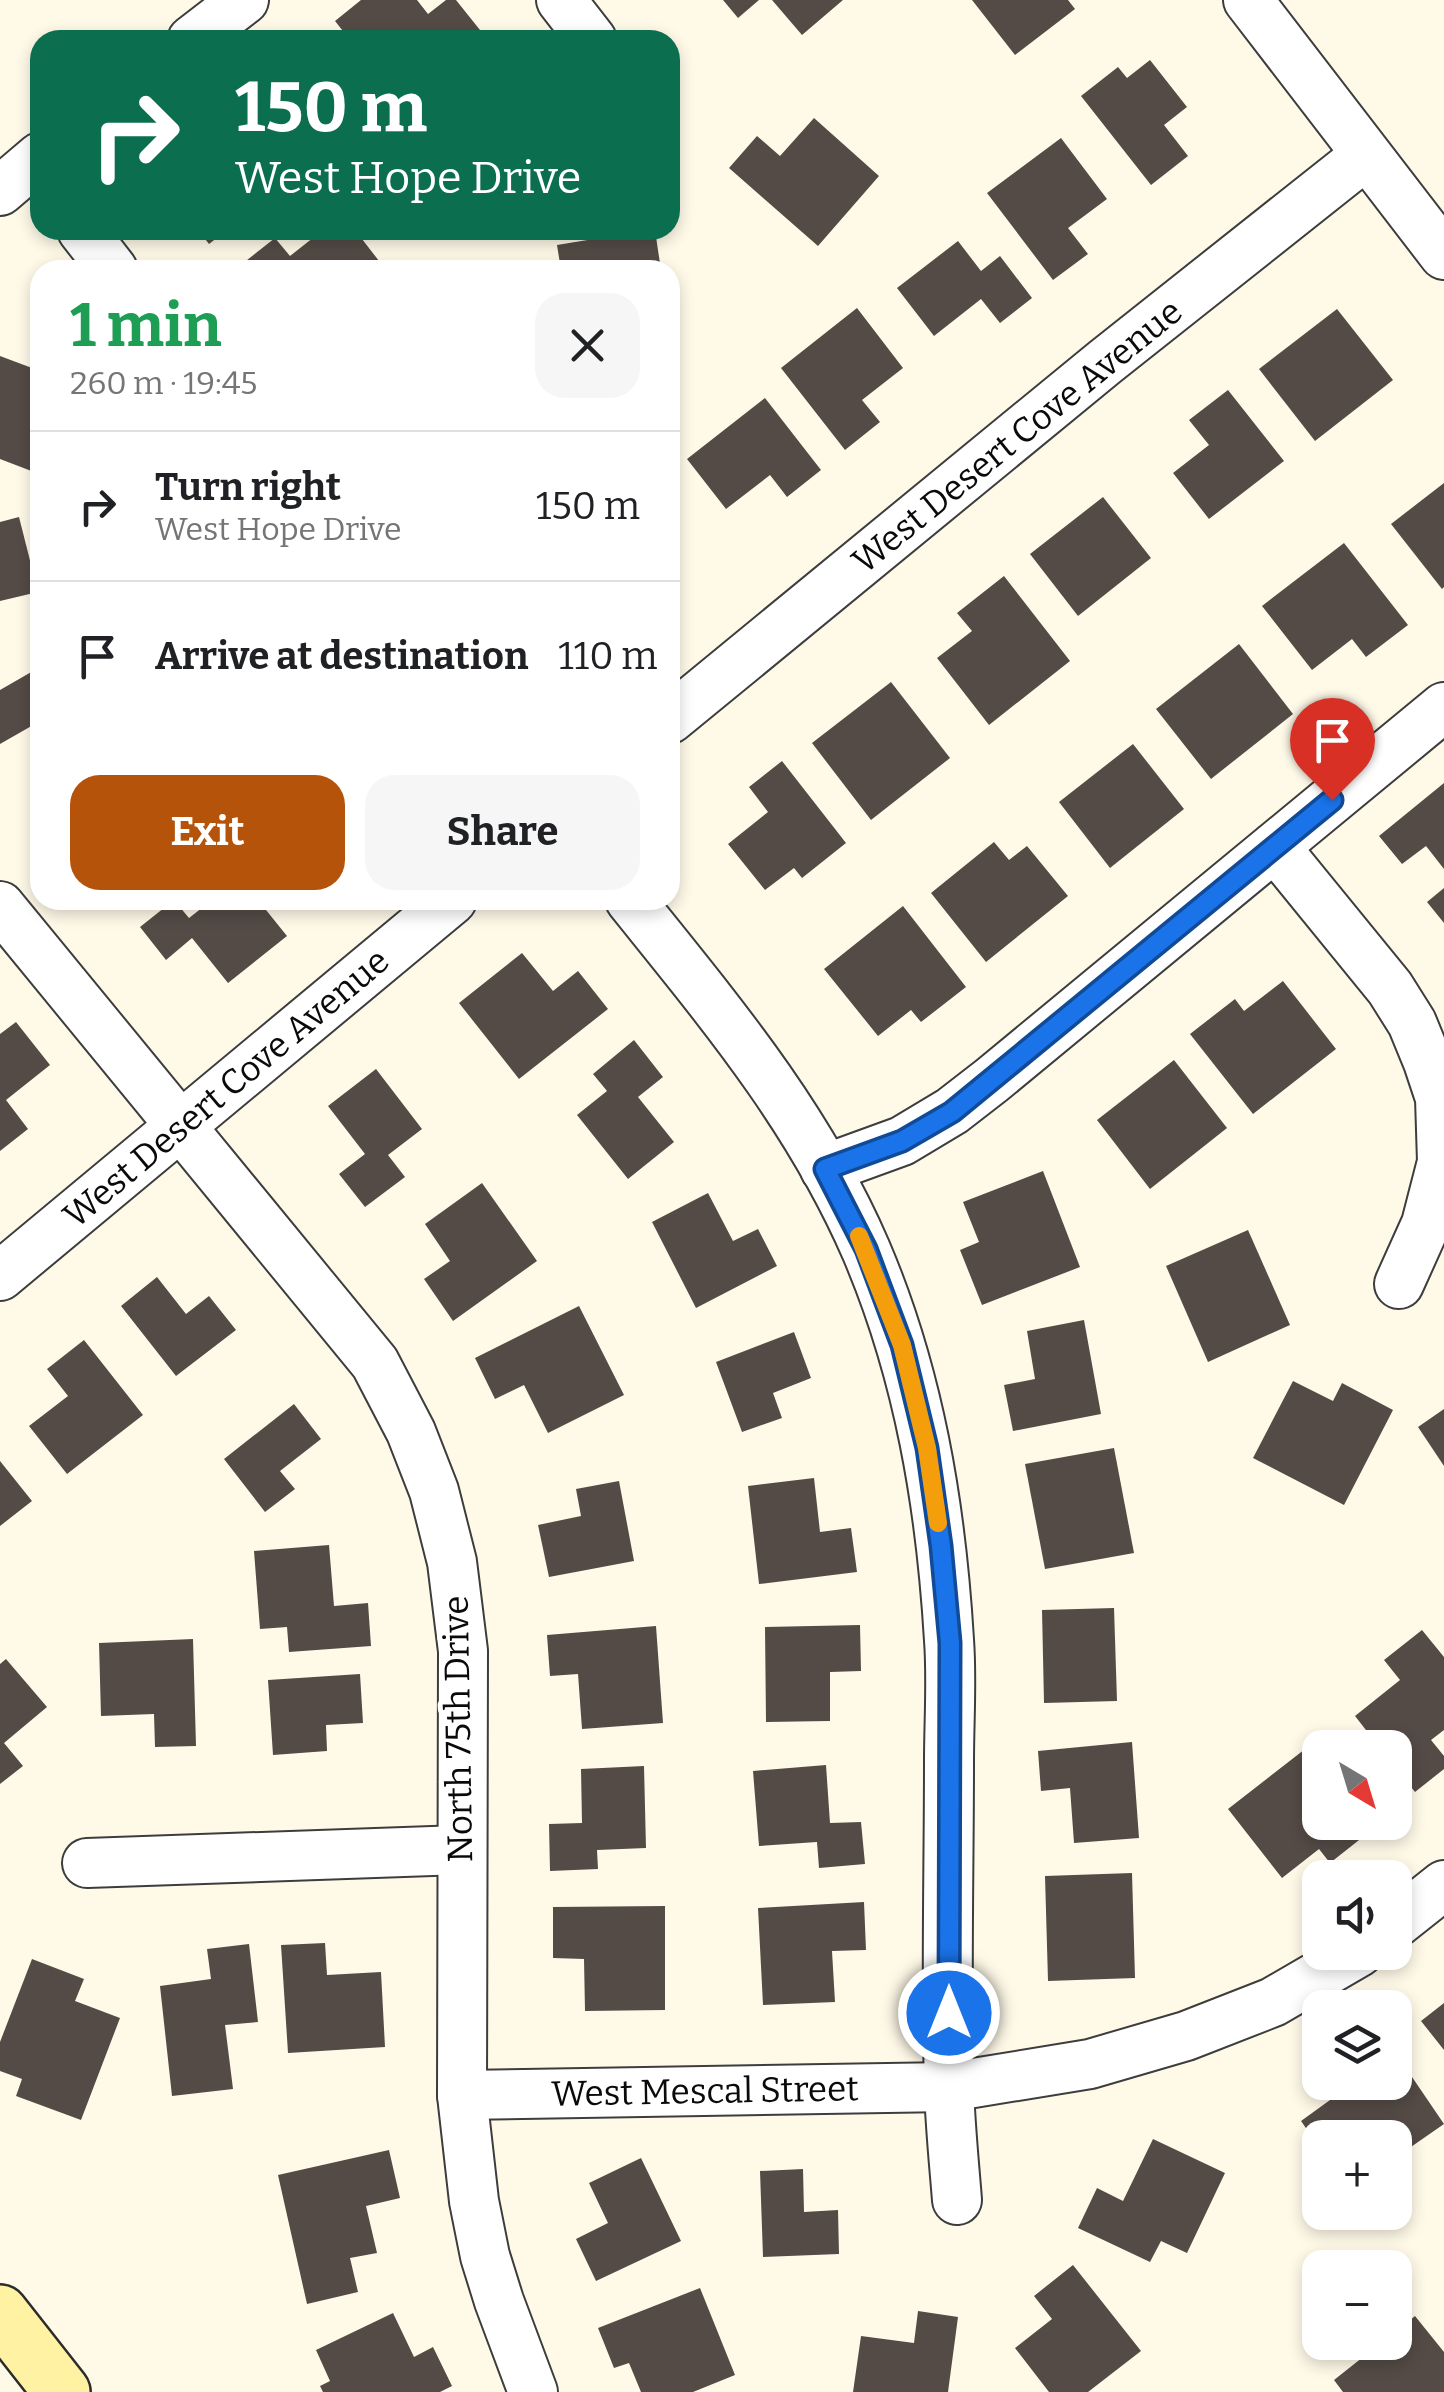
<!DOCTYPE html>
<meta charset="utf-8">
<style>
body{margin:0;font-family:Bitter,serif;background:#f6f6f6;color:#202124;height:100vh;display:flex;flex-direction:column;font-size:38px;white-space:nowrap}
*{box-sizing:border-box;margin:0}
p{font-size:32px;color:#757577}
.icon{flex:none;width:55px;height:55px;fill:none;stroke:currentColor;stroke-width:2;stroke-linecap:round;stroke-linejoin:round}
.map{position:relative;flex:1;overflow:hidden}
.sheet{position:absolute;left:30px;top:260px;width:650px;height:650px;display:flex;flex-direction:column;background:#fff;border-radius:30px;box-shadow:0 5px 15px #0003}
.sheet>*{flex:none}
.top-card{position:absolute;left:30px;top:30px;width:650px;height:210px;border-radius:30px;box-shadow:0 5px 15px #0003;background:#0b6e4f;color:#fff;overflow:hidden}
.needle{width:65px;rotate:142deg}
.buttons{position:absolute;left:1302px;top:1730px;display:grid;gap:20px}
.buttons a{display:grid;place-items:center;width:110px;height:110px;border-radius:20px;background:#fff;box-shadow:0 5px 15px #0003;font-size:50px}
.pin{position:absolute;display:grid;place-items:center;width:85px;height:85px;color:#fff;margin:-102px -42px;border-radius:50% 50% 50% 0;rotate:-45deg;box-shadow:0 0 10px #0007}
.pin .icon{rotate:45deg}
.me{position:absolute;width:110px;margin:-55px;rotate:0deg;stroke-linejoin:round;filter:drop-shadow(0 0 8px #0008)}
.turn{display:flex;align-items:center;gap:35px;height:210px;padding:0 40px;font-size:45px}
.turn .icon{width:130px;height:130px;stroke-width:2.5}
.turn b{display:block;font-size:70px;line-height:85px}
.round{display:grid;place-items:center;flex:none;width:105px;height:105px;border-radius:30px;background:#f6f6f6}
.head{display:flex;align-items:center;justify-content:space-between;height:170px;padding:0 40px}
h1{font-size:60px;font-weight:700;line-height:75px;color:#1e9e55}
.cta{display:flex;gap:20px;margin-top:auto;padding:20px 40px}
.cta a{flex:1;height:115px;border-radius:30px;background:#b45309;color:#fff;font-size:40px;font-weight:700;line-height:115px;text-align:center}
.cta a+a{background:#f6f6f6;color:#202124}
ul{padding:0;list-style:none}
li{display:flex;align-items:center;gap:30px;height:150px;padding:0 40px;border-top:2px solid #e0e0e0}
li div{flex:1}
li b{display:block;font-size:38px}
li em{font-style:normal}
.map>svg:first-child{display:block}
.building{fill:#544b46}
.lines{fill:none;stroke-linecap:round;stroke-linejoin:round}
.minor-casing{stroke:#3d3d3d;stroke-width:52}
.secondary-casing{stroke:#2c2c2c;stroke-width:60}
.minor{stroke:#fff;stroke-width:48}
.secondary{stroke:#fff2a3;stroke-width:55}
.route-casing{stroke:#114b97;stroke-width:25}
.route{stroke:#1a73e8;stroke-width:18}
.slow{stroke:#f59e0b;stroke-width:18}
.labels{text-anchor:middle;stroke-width:10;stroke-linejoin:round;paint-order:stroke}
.street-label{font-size:35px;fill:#0a0a0a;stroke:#fff}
</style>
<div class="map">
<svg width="1444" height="2392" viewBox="0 0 1444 2392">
<rect width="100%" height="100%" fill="#fffae8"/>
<g class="building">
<path d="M361,0h56l11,14 18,-14h10l24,30 -14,10h-116l-15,-19z"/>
<path d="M723,0h36l-21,18z"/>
<path d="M772,0h71l-41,35z"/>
<path d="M972,0h96l7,9 -60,46z"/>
<path d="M1150,60l37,47 -23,18 24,31 -37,29 -70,-89 37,-29 9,11z"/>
<path d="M814,118l65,58 -61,70 -89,-78 28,-32 23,20z"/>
<path d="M1061,138l46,61 -39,29 20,26 -35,26 -66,-87z"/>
<path d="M198,230h29l-18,14z"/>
<path d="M323,230h32l31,40h-147l-2,-2 38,-30 15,18z"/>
<path d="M611,230h44l6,40h-100l-4,-25 55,-9z"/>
<path d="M958,241l23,30 19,-15 32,42 -32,25 -19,-24 -47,37 -37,-48z"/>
<path d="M857,308l46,60 -41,32 18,22 -35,28 -64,-82z"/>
<path d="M1337,309l56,71 -78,61 -56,-72z"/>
<path d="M0,356l40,15v85l-6,16 -34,-13z"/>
<path d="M1228,390l56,71 -75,58 -36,-46 36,-28 -20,-25z"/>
<path d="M765,398l56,72 -34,27 -17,-22 -44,34 -39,-50z"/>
<path d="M1444,483v104l-2,2 -51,-65z"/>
<path d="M1103,497l48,61 -73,58 -48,-62z"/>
<path d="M19,517l19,75 -38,9v-79z"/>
<path d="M1344,543l64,82 -42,32 -14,-18 -40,31 -50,-64z"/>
<path d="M1004,576l66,85 -81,64 -52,-67 35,-27 -15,-18z"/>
<path d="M1239,644l54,70 -82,65 -55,-70z"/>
<path d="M40,667v66l-5,-9 -35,20v-54z"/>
<path d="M891,682l59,76 -79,62 -59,-77z"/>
<path d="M1133,744l51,65 -74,59 -51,-66z"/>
<path d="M782,761l64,82 -44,35 -8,-10 -29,22 -37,-46 40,-32 -19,-25z"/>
<path d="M1444,783v86l-18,-23 -24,18 -23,-28z"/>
<path d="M994,842l15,18 18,-14 41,50 -82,66 -55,-69z"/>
<path d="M1444,888v35l-17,-21z"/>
<path d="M174,900l15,18 23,-18h46l29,36 -59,47 -36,-45 -26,22 -26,-33z"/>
<path d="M903,906l63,81 -45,35 -10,-12 -33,26 -54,-67z"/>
<path d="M522,953l31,38 25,-20 30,38 -89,70 -60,-76z"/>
<path d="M1283,981l53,68 -83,65 -63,-80 45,-35 9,12z"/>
<path d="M16,1022l34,43 -44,35 22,29 -28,22v-117z"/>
<path d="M634,1040l29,37 -25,20 36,45 -46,37 -51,-64 30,-24 -14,-17z"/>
<path d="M1174,1060l53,68 -77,61 -53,-69z"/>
<path d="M376,1069l46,60 -34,26 17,22 -40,30 -26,-33 26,-20 -37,-48z"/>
<path d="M1043,1171l37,96 -98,38 -22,-55 19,-8 -16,-40z"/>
<path d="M482,1183l55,78 -84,60 -29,-42 26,-18 -25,-37z"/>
<path d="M708,1193l25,48 25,-12 19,37 -81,42 -44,-86z"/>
<path d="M1248,1230l42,95 -82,37 -42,-96z"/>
<path d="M157,1277l29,37 23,-18 27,34 -60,46 -55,-70z"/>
<path d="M579,1306l45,89 -76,38 -24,-48 -29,14 -20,-41z"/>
<path d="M1084,1320l17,94 -88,17 -9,-46 31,-6 -8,-48z"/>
<path d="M794,1332l17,46 -38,15 9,25 -40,14 -26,-70z"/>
<path d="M84,1340l59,75 -76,59 -38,-48 39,-30 -21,-27z"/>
<path d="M1293,1381l40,20 9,-18 51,27 -49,95 -91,-47z"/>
<path d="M294,1404l27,35 -41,32 15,18 -30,23 -41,-53z"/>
<path d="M1444,1409v57l-26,-39z"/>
<path d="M1114,1448l20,105 -89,16 -20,-105z"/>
<path d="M0,1461l32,40 -32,25z"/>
<path d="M814,1478l6,54 31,-4 6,44 -98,12 -11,-98z"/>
<path d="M619,1481l15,80 -85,16 -11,-52 43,-9 -5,-27z"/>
<path d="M329,1545l5,61 34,-3 3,43 -82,6 -2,-25 -27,2 -6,-78z"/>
<path d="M1114,1608l3,93 -73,2 -2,-93z"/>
<path d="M860,1625l1,46 -31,1v49l-64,1 -1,-95z"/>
<path d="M656,1626l7,97 -81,6 -4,-55 -28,2 -3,-41z"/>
<path d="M1422,1630l22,27v73l-13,10 13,16v13l-29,23 -20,-25v-19h-15l-25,-32 45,-36 -16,-20z"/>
<path d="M193,1639l3,107 -41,1 -1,-33 -53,2 -2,-73z"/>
<path d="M6,1659l41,48 -43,36 19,23 -23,18v-120z"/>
<path d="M360,1674l3,49 -37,2 1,26 -54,4 -5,-75z"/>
<path d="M1132,1742l7,96 -65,5 -4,-55 -29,3 -3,-40z"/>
<path d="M1309,1746l11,15v61h48l5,7 -43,34 -11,-14 -37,29 -54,-69z"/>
<path d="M826,1765l4,58 31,-1 4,42 -46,4 -2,-26 -58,4 -6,-75z"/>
<path d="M644,1766l2,82 -49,2 1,19 -48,2 -1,-47 33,-1 -1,-54z"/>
<path d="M1132,1873l3,105 -87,3 -3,-105z"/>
<path d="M864,1902l2,48 -34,1 3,51 -72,3 -5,-97z"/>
<path d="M665,1906v104l-80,1 -1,-52 -31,-1v-51z"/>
<path d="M325,1943l2,32 54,-3 4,75 -97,6 -7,-108z"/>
<path d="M249,1944l9,78 -33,3 8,64 -61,7 -12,-110 51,-7 -4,-30z"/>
<path d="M32,1959l52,20 -9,22 45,17 -39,102 -65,-24 6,-17 -22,-8v-29z"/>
<path d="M1444,2003v47l-23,-29z"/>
<path d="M1395,2052l49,72 -49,34v-20h-75v10l-19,-27 47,-34 -3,-5h50z"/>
<path d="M1153,2139l72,34 -38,80 -26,-12 -11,21 -72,-34 19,-40 26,13z"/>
<path d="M389,2150l11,48 -34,8 11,47 -27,5 8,34 -51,12 -29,-129z"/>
<path d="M641,2158l40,83 -85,40 -20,-42 32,-16 -19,-40z"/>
<path d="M803,2169l1,43 34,-2 1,44 -76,3 -3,-86z"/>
<path d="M1073,2265l68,86 -53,41h-39l-34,-44 37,-29 -18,-23z"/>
<path d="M700,2288l35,87 -42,17h-52l-12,-29 -15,5 -16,-40z"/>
<path d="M918,2311l40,6 -10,75h-95l8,-56 53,7z"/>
<path d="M393,2313l21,44 19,-10 19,39 -12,6h-117l-3,-6 10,-5 -14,-31z"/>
<path d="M1415,2316l29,36v40h-101l-9,-12 48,-38h13v-10z"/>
</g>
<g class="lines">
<g class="minor-casing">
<g id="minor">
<path d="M561,0l31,40"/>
<path d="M1248,0l196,255"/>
<path d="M192,40l52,-40"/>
<path d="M0,191l40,-34"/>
<path d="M82,230l31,40"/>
<path d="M670,719l435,-357 261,-207"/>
<path d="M1275,847l115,141 22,35 16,39 12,36 2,64 -16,62 -27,60"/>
<path d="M630,900c90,112 178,216 236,350 53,124 75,256 83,390 3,40 0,81 0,121 0,108 -3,217 0,325 1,38 5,76 8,114"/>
<path d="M0,906l375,457 36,69 23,59 18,71 11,89 -1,444 12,106 11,55 14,45 34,91"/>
<path d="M825,1169l77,-28 50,-30 40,-31 452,-373"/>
<path d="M0,1276l452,-376"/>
<path d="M87,1863l374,-13"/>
<path d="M1395,1924l49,-39"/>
<path d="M462,2095l487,-8 141,-23 96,-28 87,-34 86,-50"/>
</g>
</g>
<g class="secondary-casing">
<path id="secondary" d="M0,2313l62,79"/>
</g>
<use href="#minor" class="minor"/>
<use href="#secondary" class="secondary"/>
</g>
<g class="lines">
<g class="route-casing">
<path id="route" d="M949,2013l1,-370 -9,-97 -14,-98 -25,-103 -36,-96 -41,-80 77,-28 50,-29 380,-312"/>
</g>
<use href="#route" class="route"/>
<path class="slow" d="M859,1236l43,109 25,103 11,75"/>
</g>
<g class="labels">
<g class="street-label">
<text transform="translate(1017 436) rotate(-39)" y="12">West Desert Cove Avenue</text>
<text transform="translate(226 1088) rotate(-40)" y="12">West Desert Cove Avenue</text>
<text transform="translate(458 1729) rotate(-91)" y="12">North 75th Drive</text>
<text transform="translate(705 2091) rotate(-1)" y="12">West Mescal Street</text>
</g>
</g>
</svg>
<div class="buttons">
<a><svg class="needle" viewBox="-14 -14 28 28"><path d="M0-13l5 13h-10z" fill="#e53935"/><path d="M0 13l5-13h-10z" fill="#757577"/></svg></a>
<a><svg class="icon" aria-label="sound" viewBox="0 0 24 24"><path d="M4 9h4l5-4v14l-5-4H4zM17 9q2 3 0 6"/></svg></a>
<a><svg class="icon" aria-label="layers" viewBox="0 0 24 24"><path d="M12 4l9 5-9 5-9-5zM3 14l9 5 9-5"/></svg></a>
<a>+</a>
<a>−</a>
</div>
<div class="pin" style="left:1332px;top:800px;background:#d93025"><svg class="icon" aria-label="arrive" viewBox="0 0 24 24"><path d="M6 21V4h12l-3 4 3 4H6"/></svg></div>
<svg class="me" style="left:949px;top:2013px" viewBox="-20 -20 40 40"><circle r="17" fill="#1a73e8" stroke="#fff" stroke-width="3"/><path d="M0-11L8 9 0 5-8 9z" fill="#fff"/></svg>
<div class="top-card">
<div class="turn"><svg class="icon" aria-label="right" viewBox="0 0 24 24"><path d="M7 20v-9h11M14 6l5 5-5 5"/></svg><div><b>150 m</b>West Hope Drive</div></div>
</div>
<section class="sheet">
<div class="head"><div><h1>1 min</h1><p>260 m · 19:45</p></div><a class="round"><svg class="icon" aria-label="close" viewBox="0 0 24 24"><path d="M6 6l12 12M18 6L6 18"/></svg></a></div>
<ul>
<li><svg class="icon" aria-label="right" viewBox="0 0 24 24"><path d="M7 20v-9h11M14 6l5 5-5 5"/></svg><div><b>Turn right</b><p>West Hope Drive</p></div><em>150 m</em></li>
<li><svg class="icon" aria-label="arrive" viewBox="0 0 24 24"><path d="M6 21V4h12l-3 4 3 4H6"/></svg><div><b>Arrive at destination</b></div><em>110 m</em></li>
</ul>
<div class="cta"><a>Exit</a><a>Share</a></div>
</section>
</div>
